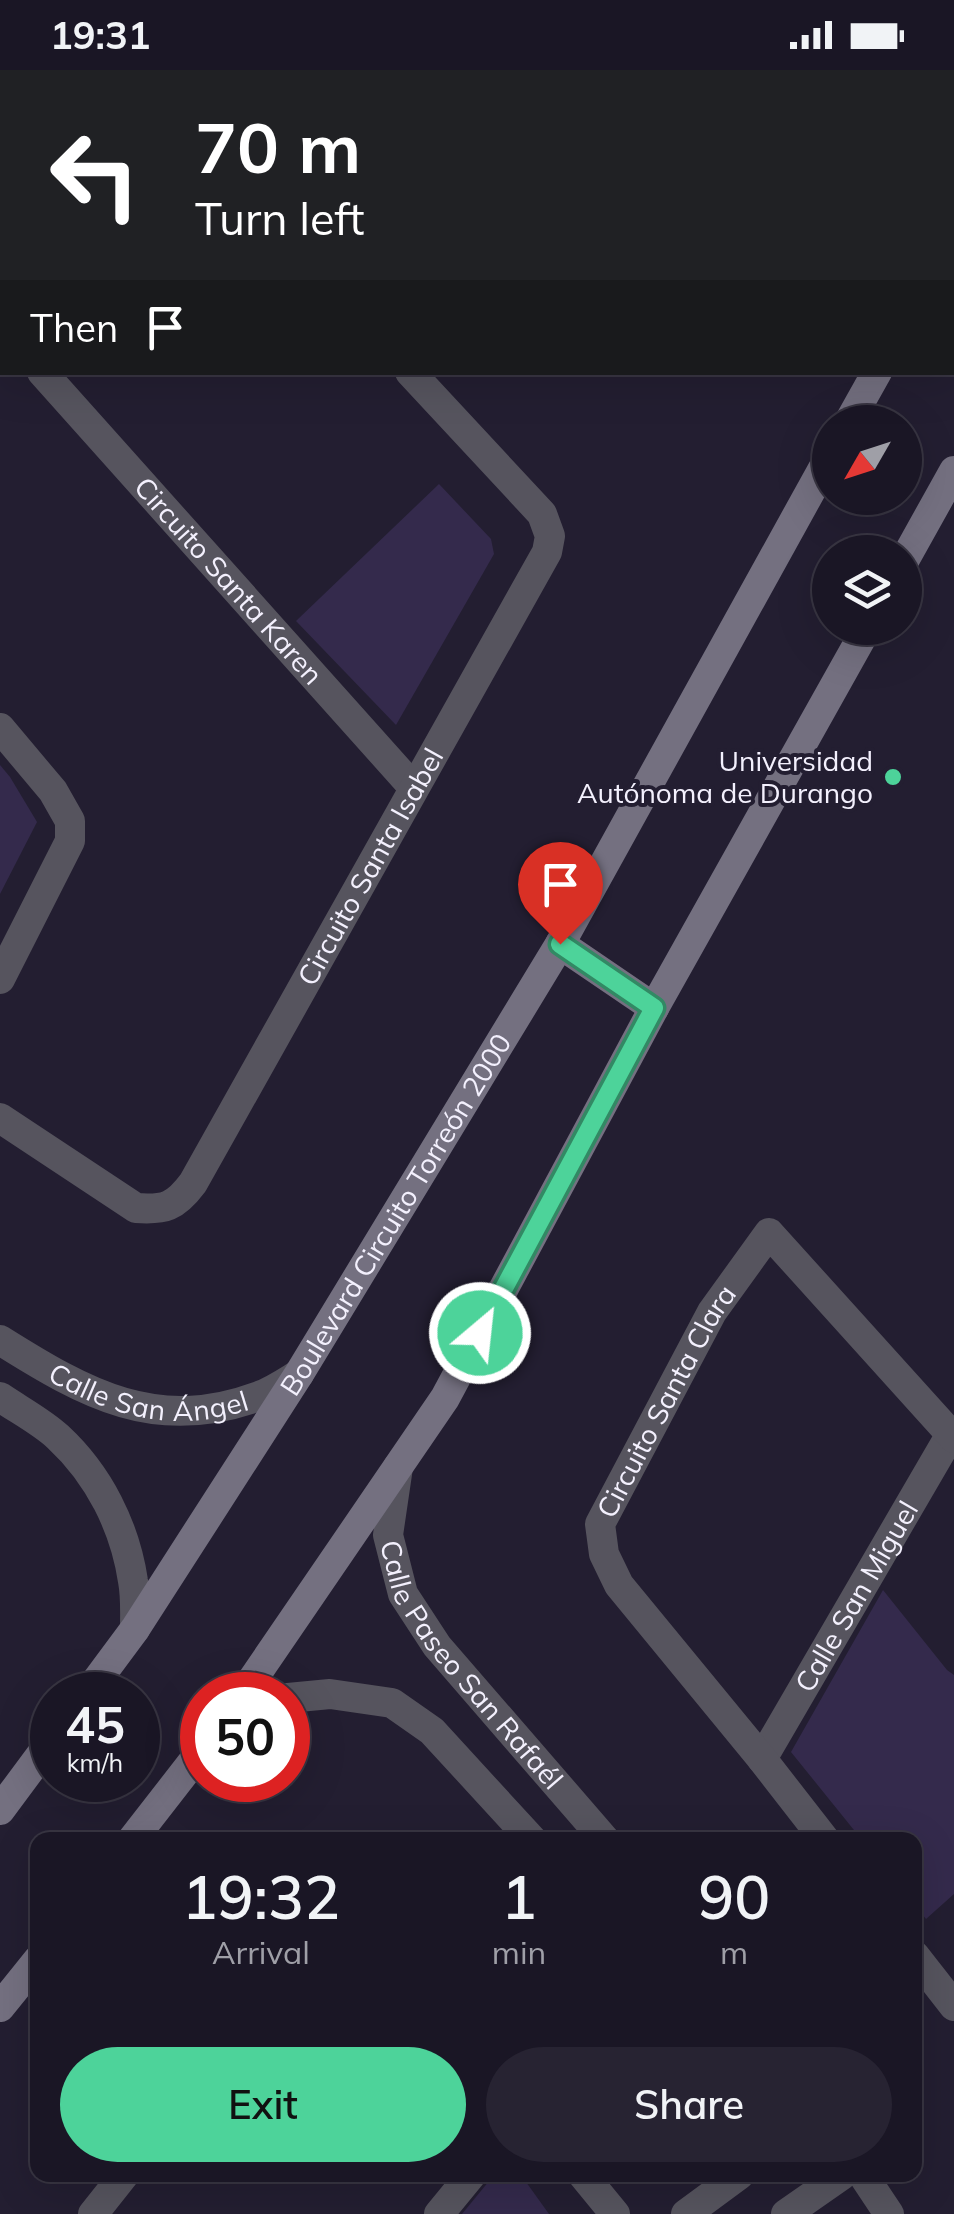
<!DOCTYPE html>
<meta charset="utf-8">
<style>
body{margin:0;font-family:Mulish,sans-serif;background:#272332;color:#f1f3f6;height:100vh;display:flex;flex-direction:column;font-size:38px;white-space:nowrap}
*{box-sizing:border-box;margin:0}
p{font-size:32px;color:#9f9fa7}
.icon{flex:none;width:55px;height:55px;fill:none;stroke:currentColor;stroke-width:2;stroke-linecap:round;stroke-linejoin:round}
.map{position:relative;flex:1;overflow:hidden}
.side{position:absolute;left:30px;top:1762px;width:892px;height:350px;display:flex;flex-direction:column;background:#1a1625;border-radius:20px;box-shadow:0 10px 40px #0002,0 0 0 2px #383542}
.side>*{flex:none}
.guide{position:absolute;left:0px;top:0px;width:955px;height:305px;box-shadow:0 10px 40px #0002,0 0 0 2px #383542;background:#202124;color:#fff;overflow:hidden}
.needle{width:65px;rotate:231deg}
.controls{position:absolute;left:812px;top:335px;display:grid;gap:20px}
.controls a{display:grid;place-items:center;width:110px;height:110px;border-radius:50%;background:#1a1625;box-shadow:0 10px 40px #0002,0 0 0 2px #383542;font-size:50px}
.speed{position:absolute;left:30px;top:1602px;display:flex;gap:20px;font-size:50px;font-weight:700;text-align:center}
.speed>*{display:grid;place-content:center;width:130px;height:130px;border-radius:50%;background:#1a1625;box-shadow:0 10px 40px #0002,0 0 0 2px #383542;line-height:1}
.speed small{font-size:25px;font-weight:400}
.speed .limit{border:15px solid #d22;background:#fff;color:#111}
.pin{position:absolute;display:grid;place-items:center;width:85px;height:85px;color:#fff;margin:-102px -42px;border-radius:50% 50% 50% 0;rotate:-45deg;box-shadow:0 0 10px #0007}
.pin .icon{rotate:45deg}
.me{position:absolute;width:110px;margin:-55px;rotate:28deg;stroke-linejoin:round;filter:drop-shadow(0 0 8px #0008)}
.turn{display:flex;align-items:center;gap:35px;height:210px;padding:0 30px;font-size:45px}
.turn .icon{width:130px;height:130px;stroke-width:2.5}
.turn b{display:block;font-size:70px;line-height:85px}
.then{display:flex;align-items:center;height:95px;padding:0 30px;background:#0003;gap:20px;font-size:38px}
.eta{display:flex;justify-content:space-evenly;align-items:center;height:170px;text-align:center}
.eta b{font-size:60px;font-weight:600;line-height:70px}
.primary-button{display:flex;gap:20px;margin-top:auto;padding:20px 30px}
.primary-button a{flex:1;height:115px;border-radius:60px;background:#4dd39a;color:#111;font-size:40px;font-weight:600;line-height:115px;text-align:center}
.primary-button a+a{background:#272332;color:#f1f3f6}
.status{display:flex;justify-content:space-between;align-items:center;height:70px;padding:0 50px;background:#1a1625;direction:ltr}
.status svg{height:28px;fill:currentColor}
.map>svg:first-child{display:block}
.green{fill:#342a4c}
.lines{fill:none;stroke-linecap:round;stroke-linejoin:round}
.minor{stroke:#56545e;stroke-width:30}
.secondary{stroke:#747080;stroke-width:30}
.route-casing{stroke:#328964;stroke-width:25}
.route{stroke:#4dd39a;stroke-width:18}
.poi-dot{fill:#4dd39a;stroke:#231e31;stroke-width:4}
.labels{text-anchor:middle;stroke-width:8;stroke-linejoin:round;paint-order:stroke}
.street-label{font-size:28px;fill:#f3f0fd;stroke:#231e31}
.poi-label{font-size:28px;fill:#f3f0fd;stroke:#231e31;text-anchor:end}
</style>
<div class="status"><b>19:31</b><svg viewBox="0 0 49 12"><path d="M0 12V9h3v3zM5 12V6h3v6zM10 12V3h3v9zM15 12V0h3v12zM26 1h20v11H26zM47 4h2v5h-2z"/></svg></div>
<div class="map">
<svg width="954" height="2144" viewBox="0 0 954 2144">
<rect width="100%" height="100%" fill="#231e31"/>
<g class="green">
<path d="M521,0h256l-2,2h-253z"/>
<path d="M439,414l52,55 3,15 -98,171 -100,-104z"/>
<path d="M0,695l10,12 27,45 -37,72z"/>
<path d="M883,1520l64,80 7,5v219l-28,25 -11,-14v-65h-53l-71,-88z"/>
<path d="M494,2105h27l28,39h-87z"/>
</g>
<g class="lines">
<g class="minor">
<path d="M133,0l2,2"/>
<path d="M502,0l2,2"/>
<path d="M810,2l1,-2"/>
<path d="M952,105h2"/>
<path d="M0,178l2,-2"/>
<path d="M0,255l2,3"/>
<path id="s1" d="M42,302l371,415"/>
<path d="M0,658l53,63 17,30v20l-70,138"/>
<path id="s2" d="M0,1048l136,90c29,2 39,-1 57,-25l354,-631 3,-16 -8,-22 -132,-142"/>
<path id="s3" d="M0,1270c86,54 156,94 259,56 14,-5 27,-14 40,-22"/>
<path d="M0,1327c19,13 42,25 58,40 41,38 67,90 75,144 3,16 2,32 2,48"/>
<path id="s4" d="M398,1397l-10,68 15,59 34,52 168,194"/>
<path d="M288,1628l42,-4 62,9 40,28 100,109"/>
<path id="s5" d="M762,1689l189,-325"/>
<path id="s6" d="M825,1770l-63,-81 -143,-174 -15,-31 -4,-30 112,-212 57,-79 185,205"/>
<path d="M915,1886l39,50"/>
<path d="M583,2105l32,39"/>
<path d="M863,2105l26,39"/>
<path d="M93,2144l31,-39"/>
<path d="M439,2144l32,-39"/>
<path d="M686,2144l53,-39"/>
<path d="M786,2144l56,-39"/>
</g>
<g class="secondary">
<path d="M952,168l2,-3"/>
<path d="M849,352l28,-50"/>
<path d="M905,489l49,-88"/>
<path d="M560,874l94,64"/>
<path id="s7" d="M86,1625l49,-66 164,-255 261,-430 270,-488"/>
<path d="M242,1625l203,-297 209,-390 213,-380"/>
<path d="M0,1740l52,-70"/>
<path d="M132,1770l70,-90"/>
<path d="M0,1937l38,-47"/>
</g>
</g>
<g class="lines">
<g class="route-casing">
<path id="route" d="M480,1263l174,-325 -94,-64"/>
</g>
<use href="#route" class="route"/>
</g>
<circle class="poi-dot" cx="893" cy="707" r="10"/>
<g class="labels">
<g class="street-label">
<text dy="10" stroke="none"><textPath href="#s1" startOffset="280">Circuito Santa Karen</textPath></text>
<text dy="10" stroke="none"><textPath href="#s2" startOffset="592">Circuito Santa Isabel</textPath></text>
<text dy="10" stroke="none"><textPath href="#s7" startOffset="572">Boulevard Circuito Torreón 2000</textPath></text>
<text dy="10" stroke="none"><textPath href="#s3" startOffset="162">Calle San Ángel</textPath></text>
<text dy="10" stroke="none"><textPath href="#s6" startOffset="532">Circuito Santa Clara</textPath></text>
<text dy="10" stroke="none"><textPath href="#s5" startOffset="188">Calle San Miguel</textPath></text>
<text dy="10" stroke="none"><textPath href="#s4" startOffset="225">Calle Paseo San Rafaél</textPath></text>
</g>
<g class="poi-label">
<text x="873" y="701">Universidad<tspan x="873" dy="32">Autónoma de Durango</tspan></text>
</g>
</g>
</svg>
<div class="controls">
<a><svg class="needle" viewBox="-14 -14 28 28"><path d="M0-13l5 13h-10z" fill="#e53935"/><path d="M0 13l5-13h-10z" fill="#9f9fa7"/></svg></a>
<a><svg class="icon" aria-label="layers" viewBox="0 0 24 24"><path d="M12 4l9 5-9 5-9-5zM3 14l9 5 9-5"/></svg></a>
</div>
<div class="speed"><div>45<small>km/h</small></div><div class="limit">50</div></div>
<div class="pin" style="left:560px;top:874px;background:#d93025"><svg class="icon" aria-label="arrive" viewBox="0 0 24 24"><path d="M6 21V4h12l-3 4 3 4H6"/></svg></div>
<svg class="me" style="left:480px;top:1263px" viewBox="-20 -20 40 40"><circle r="17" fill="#4dd39a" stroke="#fff" stroke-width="3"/><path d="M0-11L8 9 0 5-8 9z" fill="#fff"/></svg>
<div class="guide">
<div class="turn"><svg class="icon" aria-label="left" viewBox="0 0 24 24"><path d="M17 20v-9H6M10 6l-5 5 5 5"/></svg><div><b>70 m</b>Turn left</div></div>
<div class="then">Then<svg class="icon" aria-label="arrive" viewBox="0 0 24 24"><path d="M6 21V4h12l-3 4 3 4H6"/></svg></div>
</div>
<section class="side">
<div class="eta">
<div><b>19:32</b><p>Arrival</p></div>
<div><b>1</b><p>min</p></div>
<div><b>90</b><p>m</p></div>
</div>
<div class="primary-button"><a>Exit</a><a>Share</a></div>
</section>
</div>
